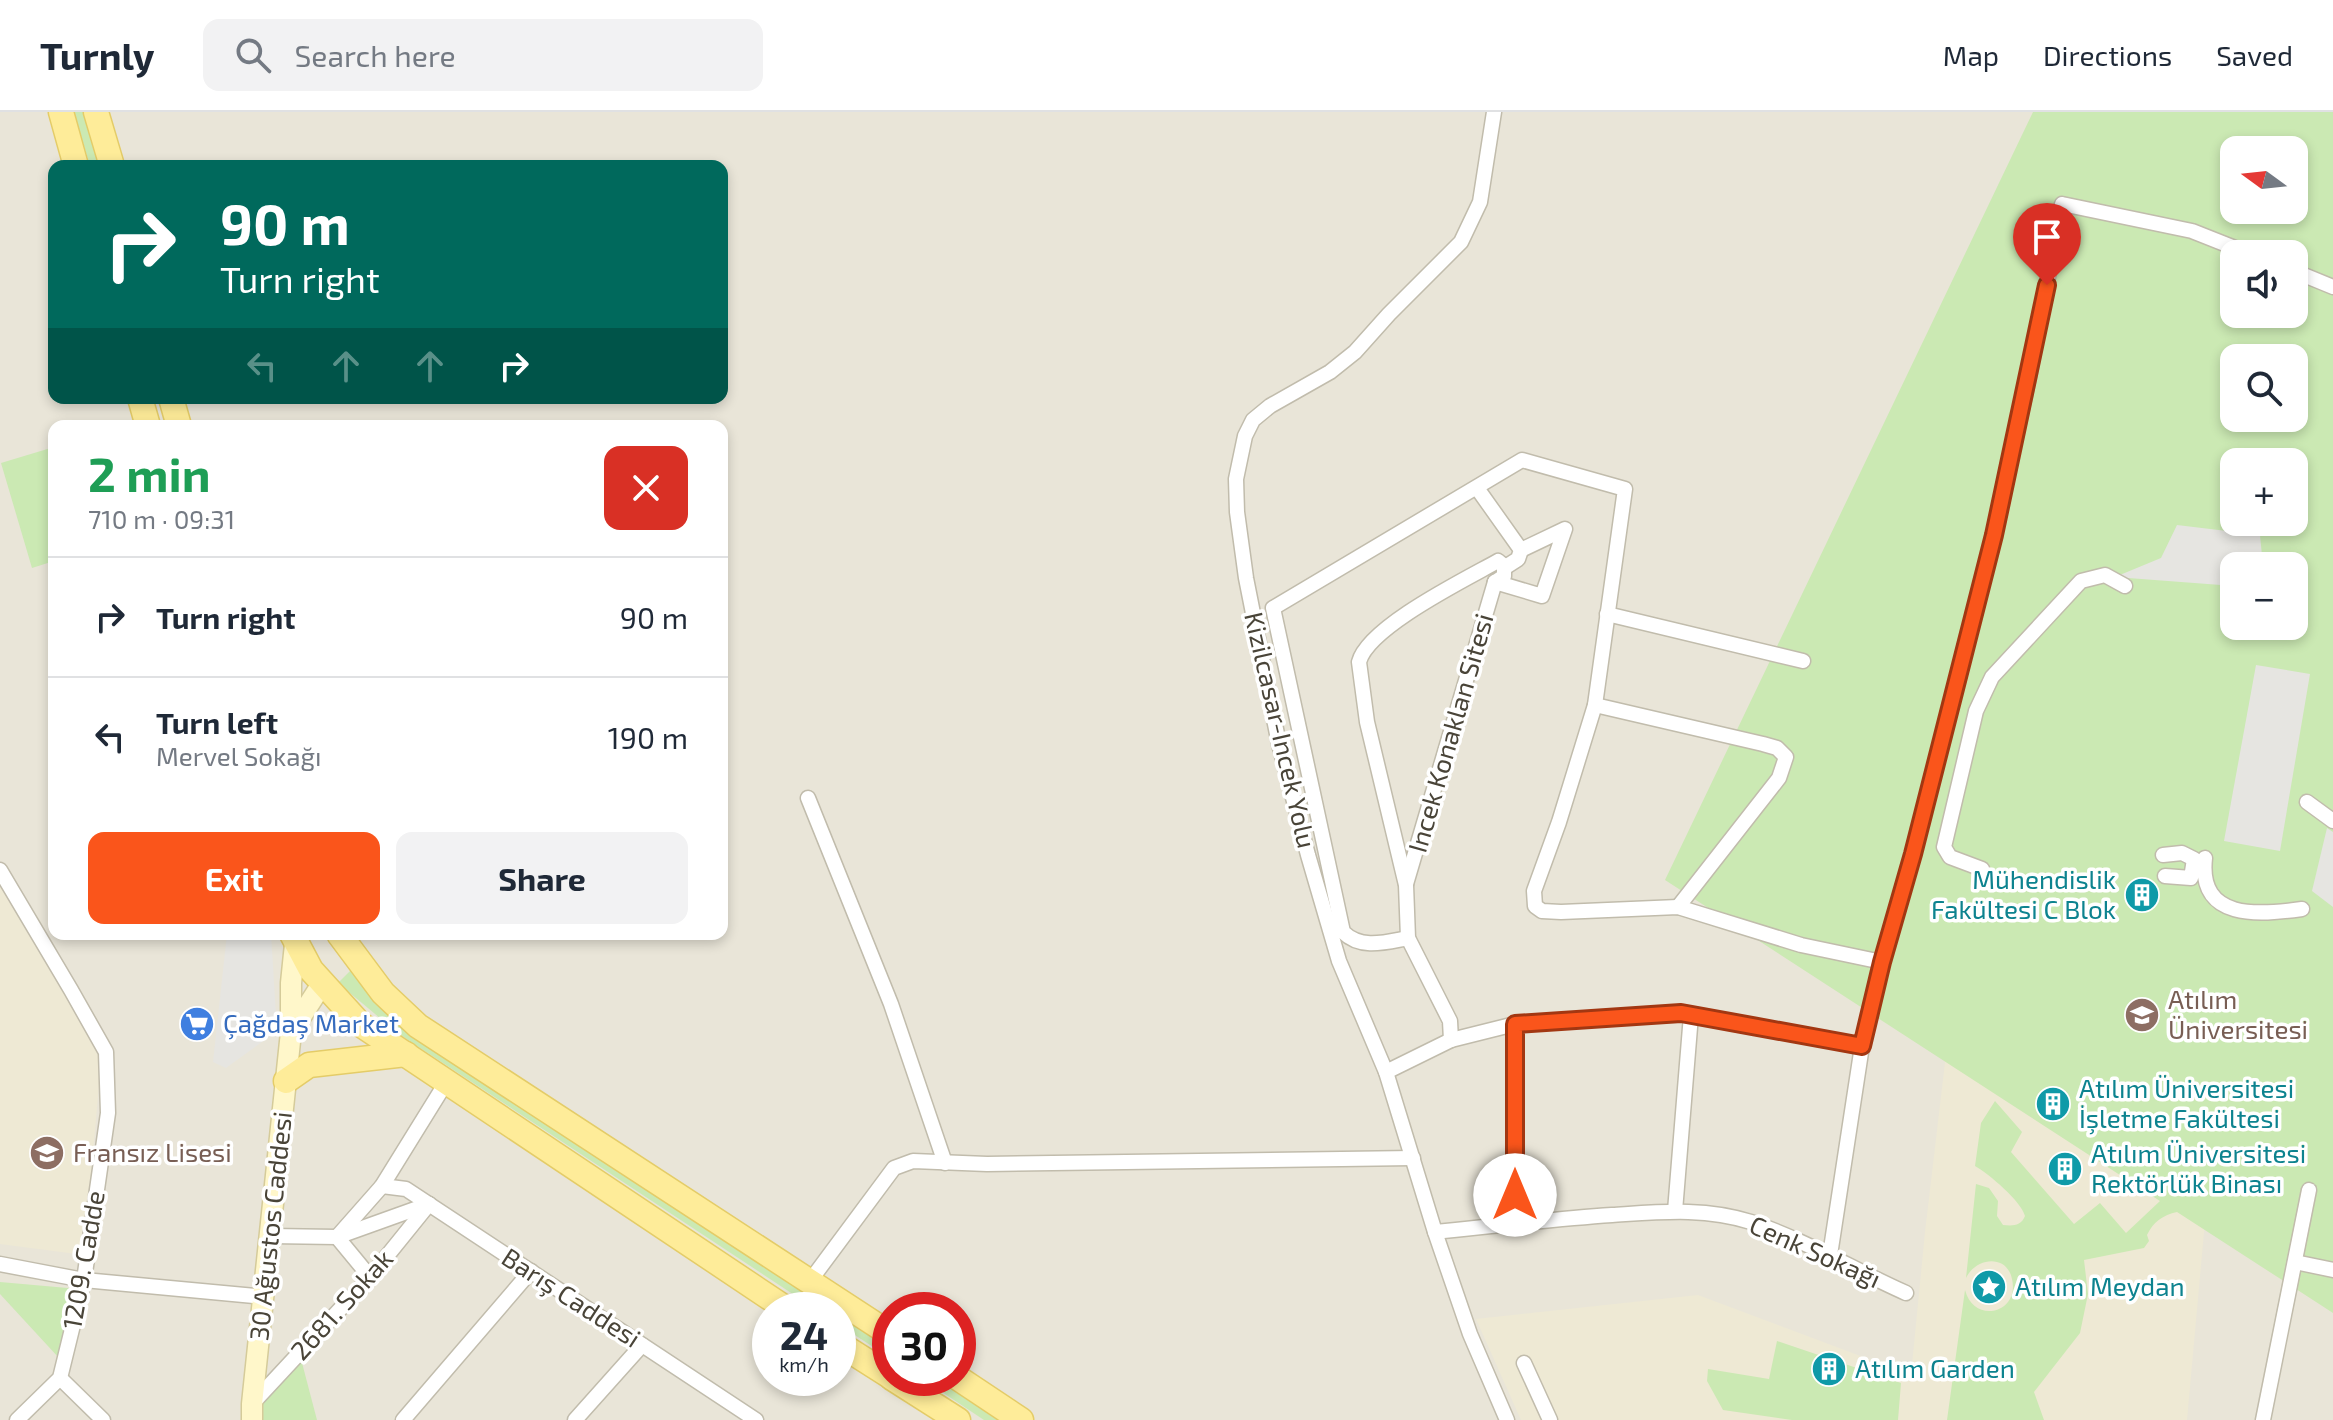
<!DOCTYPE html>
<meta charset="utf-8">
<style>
body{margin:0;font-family:"Exo 2",sans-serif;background:#f2f2f3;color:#1f2937;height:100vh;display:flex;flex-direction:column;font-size:30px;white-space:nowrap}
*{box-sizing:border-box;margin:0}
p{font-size:26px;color:#747a83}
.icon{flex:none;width:44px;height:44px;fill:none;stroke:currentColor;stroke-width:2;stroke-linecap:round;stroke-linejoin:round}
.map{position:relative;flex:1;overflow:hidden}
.panel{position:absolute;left:48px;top:308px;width:680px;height:520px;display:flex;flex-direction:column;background:#fff;border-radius:16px;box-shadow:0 4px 12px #0003}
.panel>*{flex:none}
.banner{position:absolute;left:48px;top:48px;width:680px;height:244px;border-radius:16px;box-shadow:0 4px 12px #0003;background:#00695c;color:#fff;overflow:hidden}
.needle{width:52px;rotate:285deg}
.fabs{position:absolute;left:2220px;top:24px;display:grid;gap:16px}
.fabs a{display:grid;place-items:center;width:88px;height:88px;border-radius:16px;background:#fff;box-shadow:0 4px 12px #0003;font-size:40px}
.speed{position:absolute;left:752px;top:1180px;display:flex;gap:16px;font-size:40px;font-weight:700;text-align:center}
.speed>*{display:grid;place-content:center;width:104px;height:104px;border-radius:50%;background:#fff;box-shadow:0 4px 12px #0003;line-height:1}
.speed small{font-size:20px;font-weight:400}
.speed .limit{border:12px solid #d22;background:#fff;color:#111}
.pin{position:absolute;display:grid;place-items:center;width:68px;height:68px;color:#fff;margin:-82px -34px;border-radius:50% 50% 50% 0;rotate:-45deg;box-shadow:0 0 8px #0007}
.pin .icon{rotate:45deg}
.me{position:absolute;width:88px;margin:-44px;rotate:0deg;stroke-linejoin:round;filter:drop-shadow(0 0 6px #0008)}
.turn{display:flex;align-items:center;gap:28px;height:168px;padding:0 40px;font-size:36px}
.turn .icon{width:104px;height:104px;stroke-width:2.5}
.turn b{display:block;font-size:56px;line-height:68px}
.lanes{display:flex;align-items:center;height:76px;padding:0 40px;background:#0003;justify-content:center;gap:40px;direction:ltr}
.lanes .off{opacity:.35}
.round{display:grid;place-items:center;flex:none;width:84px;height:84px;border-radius:16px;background:#f2f2f3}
.headline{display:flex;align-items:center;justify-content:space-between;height:136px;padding:0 40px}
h1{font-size:48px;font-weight:700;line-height:60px;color:#1e9e55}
.cta{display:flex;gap:16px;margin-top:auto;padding:16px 40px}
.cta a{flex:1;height:92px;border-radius:16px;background:#fa551b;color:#fff;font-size:32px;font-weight:700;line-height:92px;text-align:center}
.cta a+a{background:#f2f2f3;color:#1f2937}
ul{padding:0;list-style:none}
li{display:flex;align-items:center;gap:24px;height:120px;padding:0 40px;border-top:2px solid #e0e1e3}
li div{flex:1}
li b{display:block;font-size:30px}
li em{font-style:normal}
header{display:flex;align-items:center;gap:48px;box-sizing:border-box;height:112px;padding:0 40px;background:#fff;border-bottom:2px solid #e0e1e3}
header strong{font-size:38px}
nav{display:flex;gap:44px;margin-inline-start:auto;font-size:28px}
.search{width:560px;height:72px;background:#f2f2f3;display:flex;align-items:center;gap:20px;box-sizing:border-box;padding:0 28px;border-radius:16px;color:#747a83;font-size:30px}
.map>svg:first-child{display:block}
.residential{fill:#e9e5d8;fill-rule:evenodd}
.education{fill:#eee9d4;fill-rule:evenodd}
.green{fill:#cbe9b3;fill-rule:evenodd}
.parking{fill:#e6e5e1}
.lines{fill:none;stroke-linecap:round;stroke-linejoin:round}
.street-casing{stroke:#c1bcac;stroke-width:17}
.secondary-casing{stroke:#d5cb9a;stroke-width:23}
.primary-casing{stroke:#e4cc68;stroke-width:27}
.street{stroke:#fff;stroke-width:14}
.secondary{stroke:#fff7ca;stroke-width:20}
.primary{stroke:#feec99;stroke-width:24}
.route-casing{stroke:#a23712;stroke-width:20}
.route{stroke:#fa551b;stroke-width:14}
.labels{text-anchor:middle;stroke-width:7;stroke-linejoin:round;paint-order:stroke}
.street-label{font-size:26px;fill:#494438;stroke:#fff}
.culture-label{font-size:26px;fill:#0d838f;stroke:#fff;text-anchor:start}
.education-label{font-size:26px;fill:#785e54;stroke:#fff;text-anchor:start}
.shop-label{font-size:26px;fill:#366cbe;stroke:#fff;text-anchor:start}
</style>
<header>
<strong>Turnly</strong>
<div class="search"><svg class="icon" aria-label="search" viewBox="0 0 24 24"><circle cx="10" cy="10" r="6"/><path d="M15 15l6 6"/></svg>Search here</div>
<nav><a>Map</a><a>Directions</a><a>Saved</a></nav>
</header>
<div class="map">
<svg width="2333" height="1308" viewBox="0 0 2333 1308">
<rect width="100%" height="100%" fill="#f5f3ea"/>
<path class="residential" d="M0,0h2114l120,410 99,47v851h-2333zM54,54h668v232h-668zM54,314h668v508h-668zM2234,454h60v60h-60zM770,1198h68v68h-68zM890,1198h68v68h-68z"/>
<g class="education">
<path d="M2234,410l99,47 -122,586 -24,265h-666l-45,-101 222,-24 213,80 14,-143 42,-356zM2234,454h60v60h-60z"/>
<path d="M0,773l87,146 14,31 -17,193 -84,-11z"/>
</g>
<g class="green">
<path d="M74,0h9l16,54h-9z"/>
<path d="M2033,0h300v1201l-156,-101c-14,3 -24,10 -30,23l2,6 -5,7 -60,12 4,34 -8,39 -46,59 10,28h-97l18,-130c9,35 55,23 47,-11 -5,-25 -36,-22 -46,-1l10,-94 13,4 9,13 -1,15 6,9c10,1 18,1 22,-9 -4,-15 -36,-42 -50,-50l6,-43 14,-22 27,31 -11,20 63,72 26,-21 26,30 34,-32 -495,-321zM2234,38h60v60h-60zM2234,142h60v60h-60zM2234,246h60v60h-60zM2234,350h60v60h-60zM2234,454h60v60h-60z"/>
<path d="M54,335v114l-22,7 -31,-105z"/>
<path d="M352,857l482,341h-17l-418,-276 -61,-51z"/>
<path d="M0,1170l79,7 -20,69 -59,-64z"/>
<path d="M838,1201l52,34v11l-52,-34z"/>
<path d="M1777,1229l124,42 -3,37h-106l-69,-10 -16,-29 1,-12 61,10z"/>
<path d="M301,1247l16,61h-55l-2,-21z"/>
<path d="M921,1266h16l63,42h-16z"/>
</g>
<g class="parking">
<path d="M2177,413l83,10 3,31h-29v20l-119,-9 46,-19z"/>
<path d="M2256,553l54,9 -30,177 -56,-10z"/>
<path d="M2327,716l6,4v75l-21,-16z"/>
<path d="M227,822h44l6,97 -51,37 -13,-6z"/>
</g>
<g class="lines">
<g class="street-casing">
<g id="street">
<path d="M1494,0l-14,90 -19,40 -72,72 -34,38 -25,20 -60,34 -17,14 -8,16 -9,43 1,33 9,66 33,166 29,111 31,106 47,111 49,160 35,102 37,86"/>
<path d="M2294,159l39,16"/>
<path d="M1477,376l44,62 -3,9 -14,9"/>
<path d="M1495,470l47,14 23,-67 -44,21"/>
<path d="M1607,502l196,47"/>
<path d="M1595,593l168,39 14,4 9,9 -7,21 -101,129"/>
<path d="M808,686l83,206 54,159"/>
<path d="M2307,690l26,19"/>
<path d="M2163,743l19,-2 12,6 -3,19 -26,-2"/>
<path d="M2205,746c-7,63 54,57 97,51"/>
<path d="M1982,757l-32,-12 -6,-10 32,-136 16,-34 89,-96 24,-6 20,11"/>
<path d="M0,758l71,120 35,62 2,61 -24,167 -24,98 -43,42"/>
<path d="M1406,772l89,-302"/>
<path d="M1408,826c-22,4 -47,12 -65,-6l-70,-324 249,-148 103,29 -30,216 -36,117 -25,69 1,15 7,5 19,1 117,-5 123,38 81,17"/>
<path d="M1451,928l-1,-19 -42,-83 -2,-53 -39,-163 -8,-60c9,-35 107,-83 139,-101l6,5v10l-9,6"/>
<path d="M1386,960l65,-32 64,-16 166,-11 181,33"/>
<path d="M382,1074l24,3 350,231"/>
<path d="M1675,1099l16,-196"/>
<path d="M1515,1112v-200"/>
<path d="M1435,1120c59,-6 118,-13 177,-17 47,-3 93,-8 139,7 54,18 103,48 155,71"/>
<path d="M271,1124l66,1 45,-51 65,-105"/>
<path d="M1830,1143l32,-209 20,-84 23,-78 89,-349 35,-158 33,-173 130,27 58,23"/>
<path d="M2295,1150l38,8"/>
<path d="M0,1152l84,16 181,17"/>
<path d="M370,1165l-33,-40 92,-33"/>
<path d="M810,1169l84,-113 19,-7 74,3 426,-6"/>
<path d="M1524,1251l26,57"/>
<path d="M60,1266l43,42"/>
<path d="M252,1292l118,-127 59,-73"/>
<path d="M403,1308l128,-149"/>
<path d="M575,1308l67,-75"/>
<path d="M2263,1308l46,-230"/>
</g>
</g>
<g class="secondary-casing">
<g id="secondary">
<path d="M291,920l31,-48"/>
<path d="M252,1308v-16l39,-372v-49l4,-39"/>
</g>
</g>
<g class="primary-casing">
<g id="primary">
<path d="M61,0l15,54"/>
<path d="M96,0l16,54"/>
<path d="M140,286l8,28"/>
<path d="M171,286l8,28"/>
<path d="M292,822l19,36 49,54 428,286"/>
<path d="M339,822l44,59 35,33 472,308"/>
<path d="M286,969l23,-16 97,-11"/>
<path d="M838,1231l52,33"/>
<path d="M892,1266l66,42"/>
<path d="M958,1266l63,42"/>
</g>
</g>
<use href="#street" class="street"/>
<use href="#secondary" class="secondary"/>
<use href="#primary" class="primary"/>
</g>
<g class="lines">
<g class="route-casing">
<path id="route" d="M1515,1083v-171l166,-11 181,33 20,-84 31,-108 81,-319 53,-250"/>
</g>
<use href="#route" class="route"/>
</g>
<defs>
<g id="building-disc" transform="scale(1.8)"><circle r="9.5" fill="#0f9aa8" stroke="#fff"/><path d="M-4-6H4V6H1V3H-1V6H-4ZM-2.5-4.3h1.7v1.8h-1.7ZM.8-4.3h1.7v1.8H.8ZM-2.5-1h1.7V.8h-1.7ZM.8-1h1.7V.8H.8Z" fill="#fff"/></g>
<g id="university-disc" transform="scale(1.8)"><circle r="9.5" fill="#8d6e63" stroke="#fff"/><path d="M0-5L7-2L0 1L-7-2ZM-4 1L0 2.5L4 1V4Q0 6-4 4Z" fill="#fff"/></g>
<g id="supermarket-disc" transform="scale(1.8)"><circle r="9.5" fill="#3f7fe0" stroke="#fff"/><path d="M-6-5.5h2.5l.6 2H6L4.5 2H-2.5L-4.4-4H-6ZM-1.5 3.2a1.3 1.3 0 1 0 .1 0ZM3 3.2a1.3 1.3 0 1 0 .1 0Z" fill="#fff"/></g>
<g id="school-disc" transform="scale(1.8)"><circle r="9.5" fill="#8d6e63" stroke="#fff"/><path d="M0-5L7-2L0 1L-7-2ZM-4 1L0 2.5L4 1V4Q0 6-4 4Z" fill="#fff"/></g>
<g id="sight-disc" transform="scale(1.8)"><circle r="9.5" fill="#0f9aa8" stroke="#fff"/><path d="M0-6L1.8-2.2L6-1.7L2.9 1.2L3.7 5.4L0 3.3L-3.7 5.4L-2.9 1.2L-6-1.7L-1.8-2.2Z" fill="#fff"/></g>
</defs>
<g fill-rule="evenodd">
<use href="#building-disc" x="2142" y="783"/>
<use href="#university-disc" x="2142" y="903"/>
<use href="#supermarket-disc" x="197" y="912"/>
<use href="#building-disc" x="2053" y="992"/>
<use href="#school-disc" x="47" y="1041"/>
<use href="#building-disc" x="2065" y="1057"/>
<use href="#sight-disc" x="1989" y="1175"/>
<use href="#building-disc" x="1829" y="1257"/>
</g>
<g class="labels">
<g class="street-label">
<text transform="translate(1280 618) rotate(77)" y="9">Kizilcasar-Incek Yolu</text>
<text transform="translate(1451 621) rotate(-74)" y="9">Incek Konaklan Sitesi</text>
<text transform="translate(271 1114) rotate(-84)" y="9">30 Ağustos Caddesi</text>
<text transform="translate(1815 1140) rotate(24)" y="9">Cenk Sokağı</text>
<text transform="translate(84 1148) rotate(-80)" y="9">1209. Cadde</text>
<text transform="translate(571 1186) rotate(33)" y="9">Barış Caddesi</text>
<text transform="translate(342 1193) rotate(-48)" y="9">2681. Sokak</text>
</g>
<g class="culture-label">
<text x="2116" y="777" text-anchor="end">Mühendislik<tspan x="2116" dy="30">Fakültesi C Blok</tspan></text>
<text x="2079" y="986">Atılım Üniversitesi<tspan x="2079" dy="30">İşletme Fakültesi</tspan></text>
<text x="2091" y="1051">Atılım Üniversitesi<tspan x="2091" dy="30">Rektörlük Binası</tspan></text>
<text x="2015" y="1184">Atılım Meydan</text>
<text x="1855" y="1266">Atılım Garden</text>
</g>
<g class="education-label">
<text x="2168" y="897">Atılım<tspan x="2168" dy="30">Üniversitesi</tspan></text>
<text x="73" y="1050">Fransız Lisesi</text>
</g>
<g class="shop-label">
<text x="223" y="921">Çağdaş Market</text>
</g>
</g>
</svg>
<div class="fabs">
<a><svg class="needle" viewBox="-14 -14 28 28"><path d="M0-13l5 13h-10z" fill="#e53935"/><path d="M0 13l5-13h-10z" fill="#747a83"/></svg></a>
<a><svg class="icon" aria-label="sound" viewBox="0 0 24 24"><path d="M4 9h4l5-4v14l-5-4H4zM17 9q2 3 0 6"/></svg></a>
<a><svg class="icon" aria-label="search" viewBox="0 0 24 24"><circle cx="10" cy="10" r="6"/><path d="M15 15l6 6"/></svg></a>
<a>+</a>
<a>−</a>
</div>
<div class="speed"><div>24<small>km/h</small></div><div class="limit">30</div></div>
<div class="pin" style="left:2047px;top:173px;background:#d93025"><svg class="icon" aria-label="arrive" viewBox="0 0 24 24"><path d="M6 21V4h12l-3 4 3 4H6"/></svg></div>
<svg class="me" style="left:1515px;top:1083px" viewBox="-20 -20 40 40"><circle r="19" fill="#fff"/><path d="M0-13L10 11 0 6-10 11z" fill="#fa551b"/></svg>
<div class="banner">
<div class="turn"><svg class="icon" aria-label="right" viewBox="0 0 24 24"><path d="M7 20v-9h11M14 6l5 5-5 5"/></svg><div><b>90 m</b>Turn right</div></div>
<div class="lanes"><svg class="icon off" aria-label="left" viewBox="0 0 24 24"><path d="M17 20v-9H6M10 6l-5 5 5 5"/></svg><svg class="icon off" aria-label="ahead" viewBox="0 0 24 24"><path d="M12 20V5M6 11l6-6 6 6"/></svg><svg class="icon off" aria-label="ahead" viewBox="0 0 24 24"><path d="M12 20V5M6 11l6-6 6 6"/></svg><svg class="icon" aria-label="right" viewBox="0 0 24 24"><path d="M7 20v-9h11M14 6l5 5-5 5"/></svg></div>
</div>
<section class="panel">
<div class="headline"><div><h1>2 min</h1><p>710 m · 09:31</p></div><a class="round" style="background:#d93025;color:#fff"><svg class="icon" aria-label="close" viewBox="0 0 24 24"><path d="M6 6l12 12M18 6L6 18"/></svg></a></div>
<ul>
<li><svg class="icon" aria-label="right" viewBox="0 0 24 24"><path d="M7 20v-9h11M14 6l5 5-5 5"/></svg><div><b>Turn right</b></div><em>90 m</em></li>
<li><svg class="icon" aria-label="left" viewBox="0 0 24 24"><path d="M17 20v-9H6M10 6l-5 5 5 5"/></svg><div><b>Turn left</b><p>Mervel Sokağı</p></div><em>190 m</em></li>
</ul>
<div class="cta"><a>Exit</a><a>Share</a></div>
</section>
</div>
